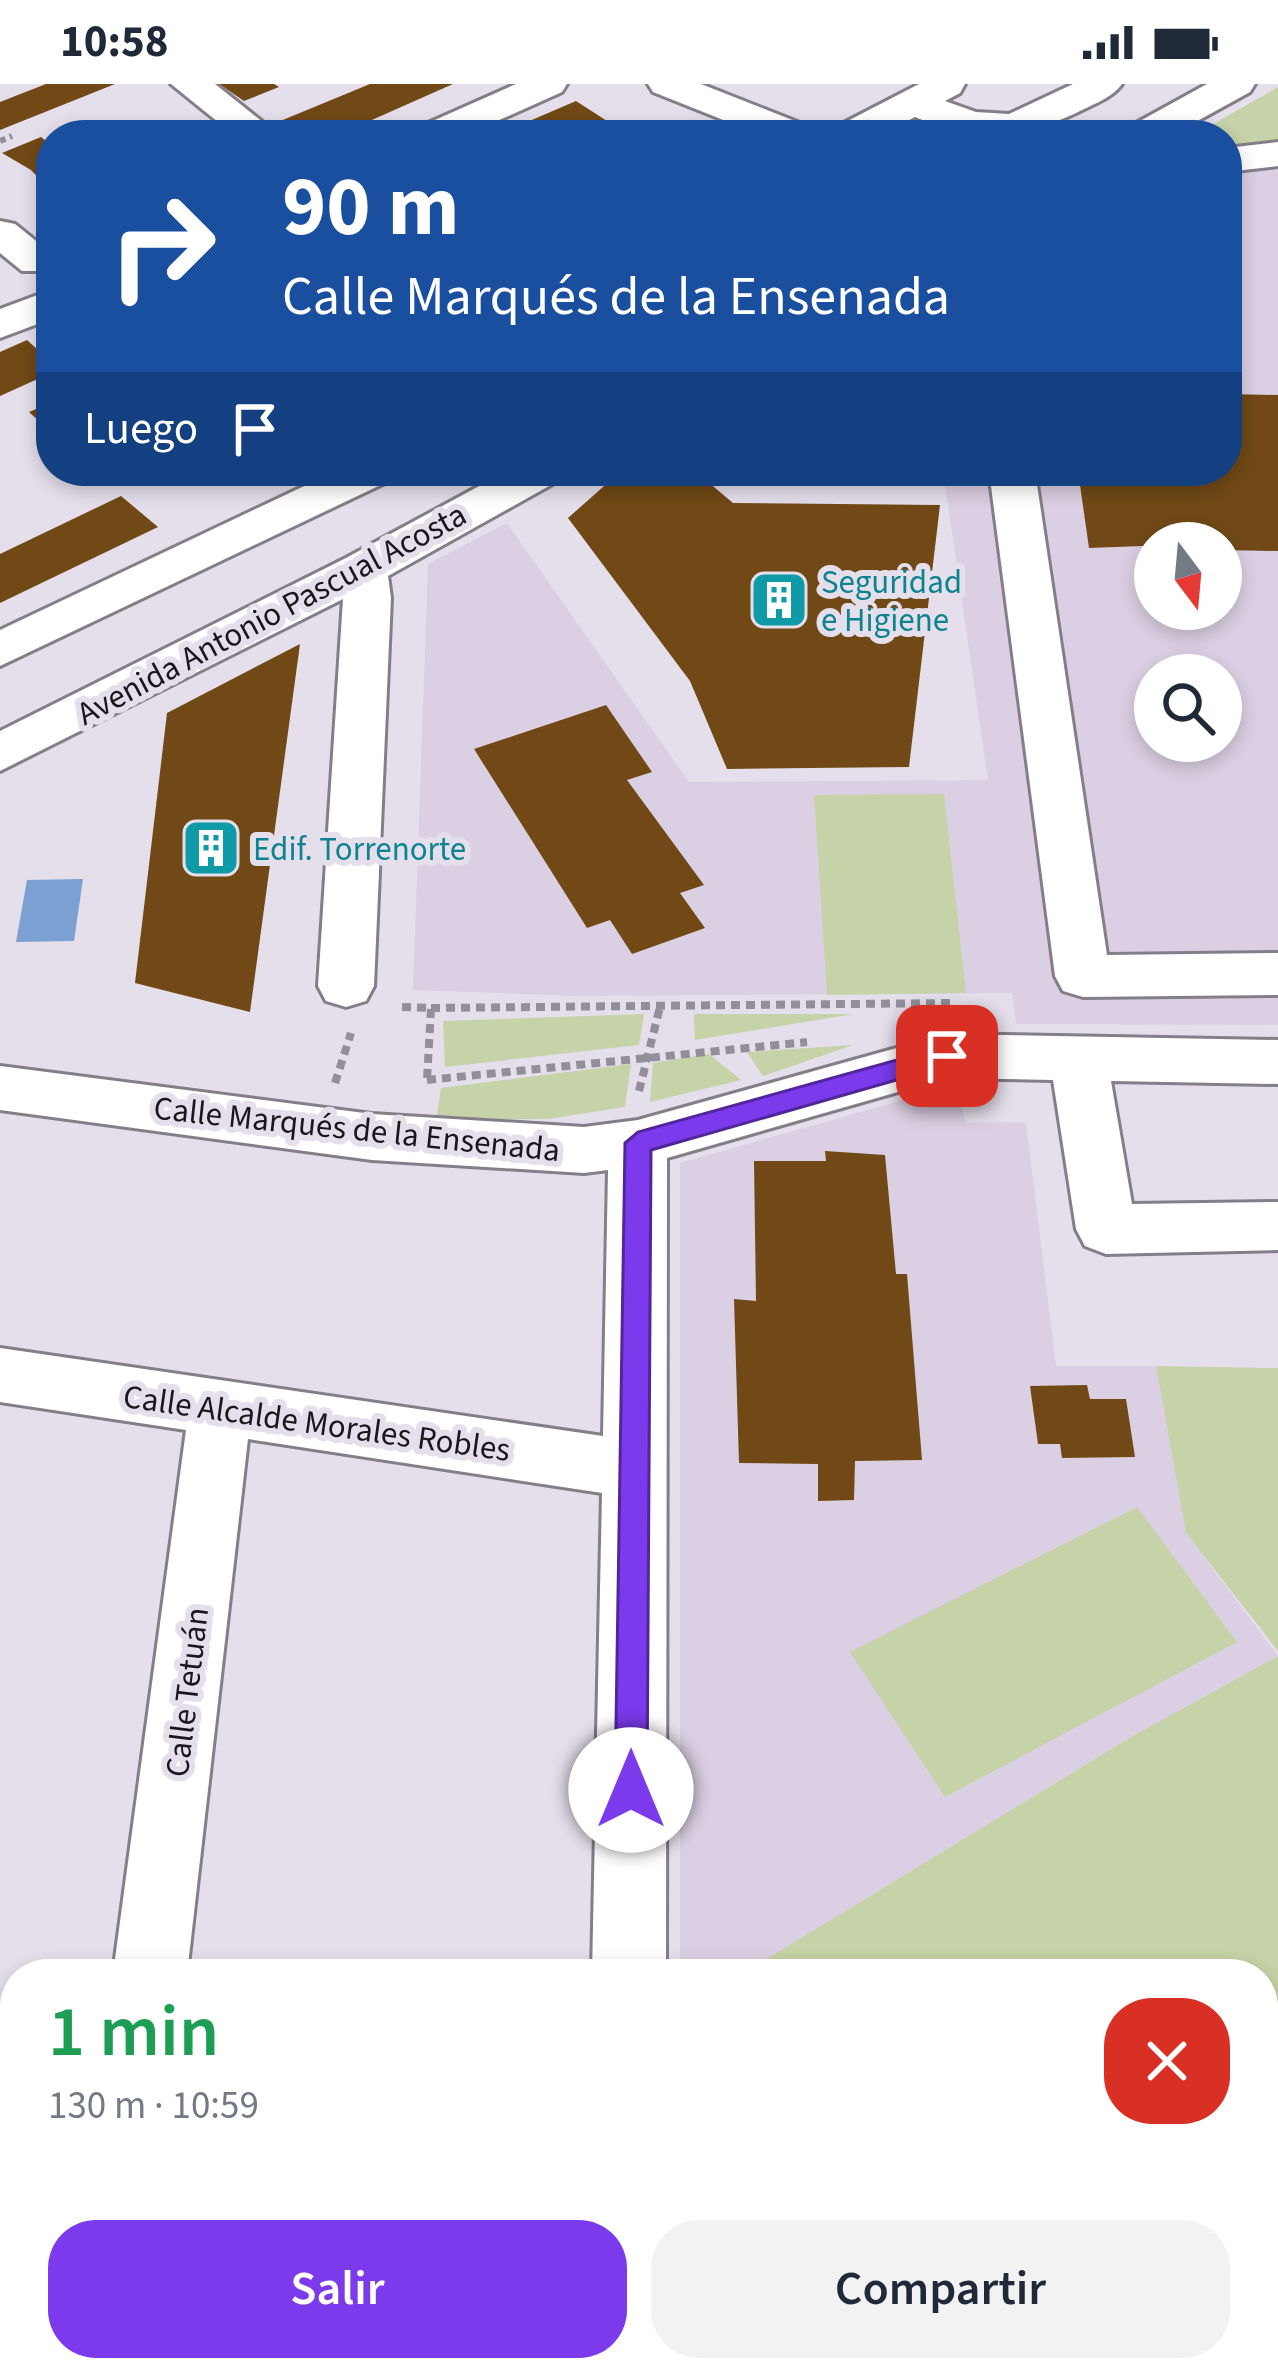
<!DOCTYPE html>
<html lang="es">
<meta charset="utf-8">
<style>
body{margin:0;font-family:"Source Sans 3",sans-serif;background:#f2f2f3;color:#1f2937;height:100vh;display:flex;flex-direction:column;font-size:45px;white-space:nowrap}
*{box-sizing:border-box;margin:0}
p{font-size:39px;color:#747a83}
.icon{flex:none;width:66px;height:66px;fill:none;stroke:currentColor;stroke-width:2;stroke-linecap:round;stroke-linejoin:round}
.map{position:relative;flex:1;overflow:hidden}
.sheet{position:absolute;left:0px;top:1875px;width:1278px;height:423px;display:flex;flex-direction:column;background:#fff;border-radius:48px 48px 0 0;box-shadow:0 6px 18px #0003}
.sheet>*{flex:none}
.guide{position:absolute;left:36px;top:36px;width:1206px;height:366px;border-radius:48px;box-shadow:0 6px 18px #0003;background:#1a4fa0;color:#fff;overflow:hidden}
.needle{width:78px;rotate:164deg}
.fabs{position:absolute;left:1134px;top:438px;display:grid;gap:24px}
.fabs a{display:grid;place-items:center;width:108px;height:108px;border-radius:50%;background:#fff;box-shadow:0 6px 18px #0003;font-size:60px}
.pin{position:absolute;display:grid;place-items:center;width:102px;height:102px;color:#fff;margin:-51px;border-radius:24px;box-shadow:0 6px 18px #0006}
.me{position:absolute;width:132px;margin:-66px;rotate:0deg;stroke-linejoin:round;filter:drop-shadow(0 0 9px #0008)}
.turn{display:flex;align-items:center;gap:42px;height:252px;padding:0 48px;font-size:54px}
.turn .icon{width:156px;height:156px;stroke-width:2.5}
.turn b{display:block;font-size:84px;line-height:102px}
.then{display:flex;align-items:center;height:114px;padding:0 48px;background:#0003;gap:24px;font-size:45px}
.round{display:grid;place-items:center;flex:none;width:126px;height:126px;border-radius:48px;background:#f2f2f3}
.summary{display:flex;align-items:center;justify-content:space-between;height:204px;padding:0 48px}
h1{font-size:72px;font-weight:600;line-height:90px;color:#1e9e55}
.primary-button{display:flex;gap:24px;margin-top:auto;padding:24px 48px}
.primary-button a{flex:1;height:138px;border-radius:48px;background:#7c3aed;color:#fff;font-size:48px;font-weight:600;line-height:138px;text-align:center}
.primary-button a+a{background:#f2f2f3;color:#1f2937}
.status{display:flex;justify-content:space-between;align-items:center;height:84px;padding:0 60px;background:#fff;direction:ltr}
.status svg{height:33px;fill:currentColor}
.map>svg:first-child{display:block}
.built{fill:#dbd0e3;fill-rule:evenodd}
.green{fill:#c6d2a7}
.water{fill:#7da0d2}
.building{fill:#704916}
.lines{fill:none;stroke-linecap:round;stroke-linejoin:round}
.minor-casing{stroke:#847e88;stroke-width:6}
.path-far1{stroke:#938f98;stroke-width:6;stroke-dasharray:6 4.5;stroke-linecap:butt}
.path{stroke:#938f98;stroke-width:8;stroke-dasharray:9 6;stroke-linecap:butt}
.minor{fill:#fff;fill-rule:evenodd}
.route{fill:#7c3aed;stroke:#51269a;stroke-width:3}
.labels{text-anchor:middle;stroke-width:12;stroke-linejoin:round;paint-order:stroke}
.culture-label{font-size:33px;fill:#0d838f;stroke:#e5dfeb;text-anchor:start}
.street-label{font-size:33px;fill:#1a171c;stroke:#e5dfeb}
</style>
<div class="status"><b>10:58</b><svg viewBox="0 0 49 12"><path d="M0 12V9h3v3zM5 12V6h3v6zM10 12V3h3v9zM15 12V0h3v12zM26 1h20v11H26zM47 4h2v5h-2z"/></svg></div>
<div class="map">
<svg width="1278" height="2296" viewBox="0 0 1278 2296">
<rect width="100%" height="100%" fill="#e5dfeb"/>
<g class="built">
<path d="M1278,56v885l-262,-1 -4,-31 -435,3 -164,-6 15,-426 79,-41 182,259 299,-2 -45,-309h284v-322zM1155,459h66v66h-66zM1155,591h66v66h-66z"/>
<path d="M949,1003l10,7 7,29 60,-1 30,244h100l30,167 92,123 -147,81 -389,237h-62v-811z"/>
</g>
<g class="green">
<path d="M1278,3v53l-51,9v-14h-33z"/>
<path d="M944,710l22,199 -139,2 -13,-200z"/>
<path d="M644,930l-5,31 -194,22 -2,-46z"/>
<path d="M694,930h160l-159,26z"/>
<path d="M853,961l-90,31 -16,-24z"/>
<path d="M709,970l32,26 -91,22 3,-39z"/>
<path d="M631,980l-6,43 -77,12 -112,1 5,-32z"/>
<path d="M1156,1282l122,2v283l-92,-118z"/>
<path d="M1137,1423l100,135 -292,155 -95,-145z"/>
<path d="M1278,1572v724h-592v-13h577v-393h-521l389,-237z"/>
</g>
<path class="water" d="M83,795l-9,62 -58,1 11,-62z"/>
<g class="building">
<path d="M46,0h69l-115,46v-28z"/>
<path d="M219,0h55l5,3 -35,14z"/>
<path d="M370,0h83l-115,51h-49l-16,-11z"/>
<path d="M576,17l31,20 -33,14h-77z"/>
<path d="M41,53l10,8v46l-20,-21 -29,-17z"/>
<path d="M27,256l24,22v11l-51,23v-44z"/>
<path d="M1227,310l51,1v156l-57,-1v-7l-132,5 -11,-77h149z"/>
<path d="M51,319v29l-22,-20z"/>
<path d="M93,387h47l-31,15z"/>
<path d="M621,387h74l38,32 207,2 -31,262 -182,2 -37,-88 -122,-163z"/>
<path d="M121,412l37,31 -158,76v-49z"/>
<path d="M300,560l-50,368 -115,-29 32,-270z"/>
<path d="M606,621l46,67 -25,8 77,105 -24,8 25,35 -73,26 -22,-34 -23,8 -113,-179z"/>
<path d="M825,1067l60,4 11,119h11l15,186 -67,1 -1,39 -36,1v-37l-79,-1 -5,-164 22,2 -2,-140h72z"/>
<path d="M1087,1301l3,14h36l9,58 -73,1 -2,-14h-22l-8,-58z"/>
<path d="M1269,2093l9,14v189h-419l18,-13h386v-186z"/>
</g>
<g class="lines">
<g class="minor-casing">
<g id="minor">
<path d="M171,0h44l64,51h-45z"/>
<path d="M516,0h51l-5,8 -96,43h-53l6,-8z"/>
<path d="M648,0h53l109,43 6,8h-55l-108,-43z"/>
<path d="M919,0h46l-5,9 -15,8 31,11 33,2 64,-30h49c-9,13 -26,19 -40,26 -57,29 -108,32 -167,7l-35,18h-50l6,-8z"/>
<path d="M1207,0h48l-5,8 -78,43h-49l6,-8z"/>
<path d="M1278,58v24l-51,6v-24z"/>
<path d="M0,137l15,3 36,29v18h-29l-22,-18z"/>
<path d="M51,206v29l-51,19v-29z"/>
<path d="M336,387h60l-7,10 -389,185v-36z"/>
<path d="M507,387h58l-7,10 -170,95 3,22 -17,388 -8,15 -20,6 -20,-6 -8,-15 25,-387 -343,172v-40l346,-173z"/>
<path d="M989,387h46l72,484 171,-2v42l-195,2 -20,-6 -8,-15z"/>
<path d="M947,950l331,6v44l-167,-3 21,123 146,-2v48l-172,4 -21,-8 -9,-17 -23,-149 -106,-2 -280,80 -1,816h-74l10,-481 -354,-54 -61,535h-74l73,-544 -186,-28v-54l603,88 5,-266 -24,3 -212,-13 -372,-50v-44l372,48 212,13 54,-7z"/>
<rect x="0" y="2022" width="15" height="78"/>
<rect x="585" y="2283" width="82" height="13"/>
</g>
</g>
<path class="path-far1" d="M0,57l12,-5"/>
<g class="path">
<path d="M402,923l29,1 -4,72"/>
<path d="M431,924l520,-5"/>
<path d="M427,996l380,-38"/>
<path d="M335,999l16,-50"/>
<path d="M639,1007l21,-84"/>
</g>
<use href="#minor" class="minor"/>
</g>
<path class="route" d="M947,962l9,3 4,7 -4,7 -305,87 -4,640 -5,11 -11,5 -12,-5 -4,-11 10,-647 13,-11z"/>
<defs>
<g id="building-square" transform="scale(3)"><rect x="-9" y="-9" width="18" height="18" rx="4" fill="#0f9aa8" stroke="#e5dfeb"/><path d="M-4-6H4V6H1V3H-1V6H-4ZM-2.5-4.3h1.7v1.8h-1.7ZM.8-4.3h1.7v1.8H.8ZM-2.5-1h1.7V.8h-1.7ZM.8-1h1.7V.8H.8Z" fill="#fff"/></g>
</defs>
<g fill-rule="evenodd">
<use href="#building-square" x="779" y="516"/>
<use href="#building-square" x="211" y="764"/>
</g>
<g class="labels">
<g class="culture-label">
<text x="821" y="509">Seguridad<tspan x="821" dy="38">e Higiene</tspan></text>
<text x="253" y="776">Edif. Torrenorte</text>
</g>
<g class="street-label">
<text transform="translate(271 529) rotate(-28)" y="12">Avenida Antonio Pascual Acosta</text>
<text transform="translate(357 1044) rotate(6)" y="12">Calle Marqués de la Ensenada</text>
<text transform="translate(317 1338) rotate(8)" y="12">Calle Alcalde Morales Robles</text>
<text transform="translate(186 1608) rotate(-83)" y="12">Calle Tetuán</text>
</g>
</g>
</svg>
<div class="fabs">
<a><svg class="needle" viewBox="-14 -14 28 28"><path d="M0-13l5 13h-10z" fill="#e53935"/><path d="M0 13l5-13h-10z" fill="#747a83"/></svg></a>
<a><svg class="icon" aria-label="search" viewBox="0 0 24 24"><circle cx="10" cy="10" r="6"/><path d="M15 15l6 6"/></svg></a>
</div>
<div class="pin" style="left:947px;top:972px;background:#d93025"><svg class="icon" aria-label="arrive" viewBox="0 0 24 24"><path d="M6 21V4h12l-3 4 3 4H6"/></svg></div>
<svg class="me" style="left:631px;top:1706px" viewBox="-20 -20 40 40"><circle r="19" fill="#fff"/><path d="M0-13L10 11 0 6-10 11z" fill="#7c3aed"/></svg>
<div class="guide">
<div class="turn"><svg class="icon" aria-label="right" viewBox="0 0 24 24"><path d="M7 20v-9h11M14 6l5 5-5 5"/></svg><div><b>90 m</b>Calle Marqués de la Ensenada</div></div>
<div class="then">Luego<svg class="icon" aria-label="arrive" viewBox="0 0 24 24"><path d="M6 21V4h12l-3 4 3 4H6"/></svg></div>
</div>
<section class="sheet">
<div class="summary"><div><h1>1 min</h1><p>130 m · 10:59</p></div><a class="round" style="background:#d93025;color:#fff"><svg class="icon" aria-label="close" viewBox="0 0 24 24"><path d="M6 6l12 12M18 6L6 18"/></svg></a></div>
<div class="primary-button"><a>Salir</a><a>Compartir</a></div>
</section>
</div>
